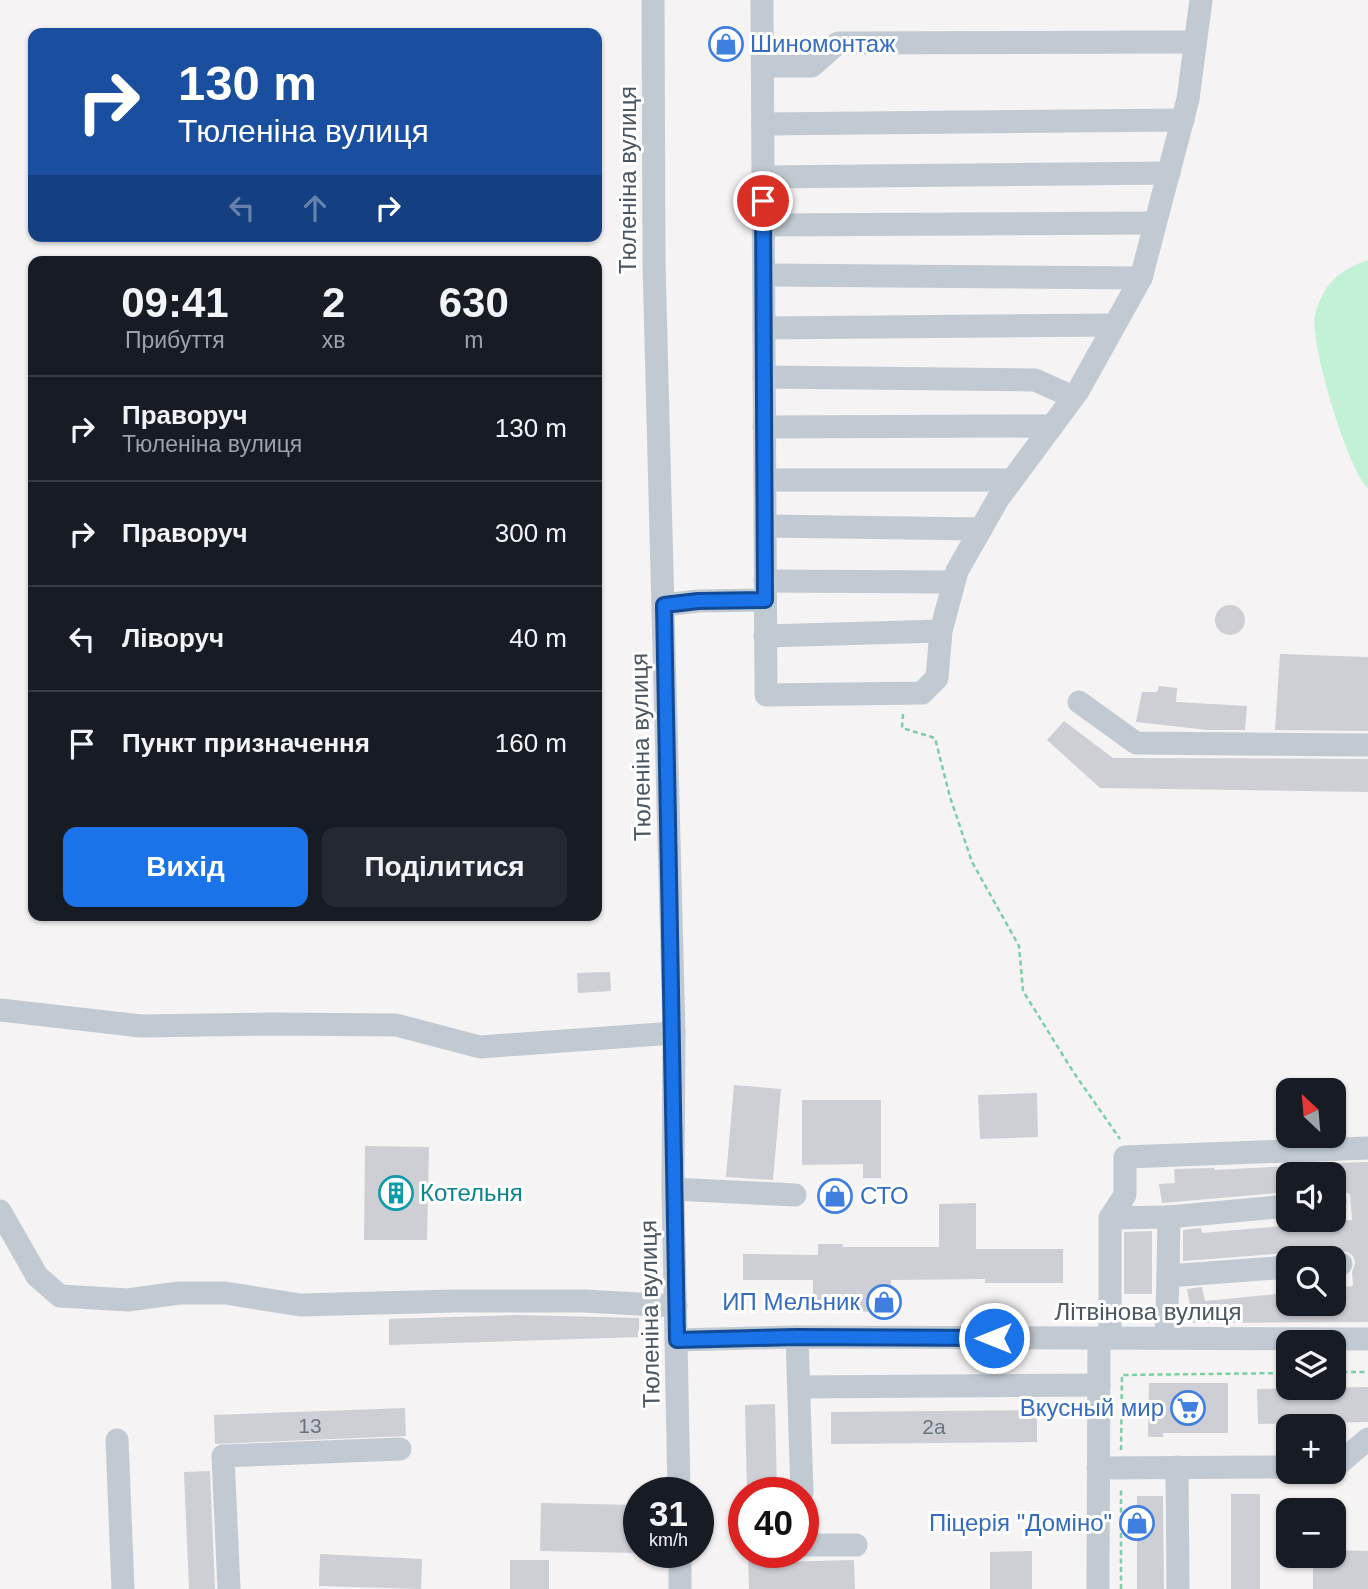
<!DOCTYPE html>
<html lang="uk">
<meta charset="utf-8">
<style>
body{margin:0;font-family:Helvetica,sans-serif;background:#242831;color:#f1f3f6;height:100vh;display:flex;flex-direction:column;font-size:26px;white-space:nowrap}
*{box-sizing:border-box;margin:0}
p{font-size:23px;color:#9ea1a6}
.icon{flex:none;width:38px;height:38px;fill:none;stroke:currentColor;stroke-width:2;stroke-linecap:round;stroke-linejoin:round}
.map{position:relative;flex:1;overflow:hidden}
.details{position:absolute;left:28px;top:256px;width:574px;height:665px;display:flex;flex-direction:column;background:#171b24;border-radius:14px;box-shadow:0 2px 5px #0004}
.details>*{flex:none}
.top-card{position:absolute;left:28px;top:28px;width:574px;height:214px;border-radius:14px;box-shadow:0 2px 5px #0004;background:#1a4fa0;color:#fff;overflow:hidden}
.needle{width:46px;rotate:334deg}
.fabs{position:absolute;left:1276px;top:1078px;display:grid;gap:14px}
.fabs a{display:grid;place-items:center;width:70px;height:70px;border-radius:14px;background:#171b24;box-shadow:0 2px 5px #0004;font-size:35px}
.speed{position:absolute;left:623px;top:1477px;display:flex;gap:14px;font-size:35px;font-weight:700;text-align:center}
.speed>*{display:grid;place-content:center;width:91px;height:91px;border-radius:50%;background:#171b24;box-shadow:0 2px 5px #0004;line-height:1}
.speed small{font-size:18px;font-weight:400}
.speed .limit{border:10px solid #d22;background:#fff;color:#111}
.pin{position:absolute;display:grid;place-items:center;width:60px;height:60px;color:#fff;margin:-30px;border:4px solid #fff;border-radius:50%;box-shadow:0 2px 7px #0007}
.me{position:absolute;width:77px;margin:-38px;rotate:270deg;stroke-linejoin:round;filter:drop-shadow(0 0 5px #0008)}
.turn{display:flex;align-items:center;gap:24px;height:147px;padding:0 35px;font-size:32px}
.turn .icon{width:91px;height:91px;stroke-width:2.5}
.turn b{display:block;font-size:49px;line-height:60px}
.lanes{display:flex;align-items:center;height:66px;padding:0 35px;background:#0003;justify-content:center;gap:35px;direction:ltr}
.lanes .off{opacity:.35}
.eta{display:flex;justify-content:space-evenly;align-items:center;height:119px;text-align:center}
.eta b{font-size:42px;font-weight:800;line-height:49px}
.primary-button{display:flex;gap:14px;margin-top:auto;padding:14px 35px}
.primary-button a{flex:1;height:80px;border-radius:14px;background:#1a73e8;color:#fff;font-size:28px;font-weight:800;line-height:80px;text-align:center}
.primary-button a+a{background:#242831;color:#f1f3f6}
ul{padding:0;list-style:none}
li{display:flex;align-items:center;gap:21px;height:105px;padding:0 35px;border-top:2px solid #363941}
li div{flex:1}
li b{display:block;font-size:26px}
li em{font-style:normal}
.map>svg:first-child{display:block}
.green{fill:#c3f1d5}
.building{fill:#cdcfd5}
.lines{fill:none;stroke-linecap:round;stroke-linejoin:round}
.path{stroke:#7ad0a6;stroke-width:2.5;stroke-dasharray:5 3.5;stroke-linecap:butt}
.minor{stroke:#c1cad2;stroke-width:23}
.route-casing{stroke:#114b97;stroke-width:18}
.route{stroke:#1a73e8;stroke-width:12}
.labels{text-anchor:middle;stroke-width:6;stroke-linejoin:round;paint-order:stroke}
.number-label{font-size:21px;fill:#6b747e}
.shop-label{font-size:24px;fill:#366cbe;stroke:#fff;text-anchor:end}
.street-label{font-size:24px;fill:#4a5661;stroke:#fff}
.culture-label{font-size:24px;fill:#0d838f;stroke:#fff;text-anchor:start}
</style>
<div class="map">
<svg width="1368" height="1589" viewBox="0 0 1368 1589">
<rect width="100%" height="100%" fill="#f5f3f3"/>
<path class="green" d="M1368,260v228c-20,-16 -59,-147 -53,-173 8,-31 24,-45 53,-55z"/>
<g class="building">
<circle cx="1230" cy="620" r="15"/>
<path d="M1280,654l88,3v74l-93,-1z"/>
<path d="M1159,686l18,2 -1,14 71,4 -2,24h-37l-72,-8 6,-30h15z"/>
<path d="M1064,721l49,37 255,1v33l-268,-4 -53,-48z"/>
<path d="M610,972l1,19 -33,2 -1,-20z"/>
<path d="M734,1085l47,4 -8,91 -47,-3z"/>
<path d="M1037,1093l1,44 -58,2 -2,-44z"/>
<path d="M802,1100h79v78h-18v-14l-61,1z"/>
<path d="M365,1146l64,1 -2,93h-63z"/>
<path d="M1368,1162v160l-175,1 -6,-34 15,-2 3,14 83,-8v11h46v-16l19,-2 -1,-14 3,-9 -2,-7 -6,-4 -13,-2 -11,6 -25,2 -11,-5 -104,8v-31l18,-2 1,5 150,-13 -2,-26 -16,-6v-25z"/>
<path d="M1288,1166v26l-126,11 -3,-19 16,-1 -1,-14 40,-1 1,2z"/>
<path d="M976,1203v46h87v34h-78v-4l-94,1v32h-15l-29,-1v-6h-34v-25h-70v-26l75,1v-11h25l-1,3h97v-43z"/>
<path d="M1152,1231v63h-28v-62z"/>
<path d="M519,1315l120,3v19l-250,8v-26z"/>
<path d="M1149,1383h79v50h-65v4h-15z"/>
<path d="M1368,1387v35l-110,2 -1,-35z"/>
<path d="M775,1404l2,89h-30l-2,-88z"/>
<path d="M405,1408l1,28 -191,8 -1,-29z"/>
<path d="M1037,1410v32l-206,2v-32z"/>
<path d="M210,1471l5,118h-26l-5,-117z"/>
<rect x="1231" y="1494" width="29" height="95"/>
<path d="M1137,1496h26l1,93h-27z"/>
<path d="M541,1503l98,2v48l-99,-2z"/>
<path d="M1334,1550l34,1v38h-55v-33h21z"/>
<path d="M1032,1551v38h-42v-37z"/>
<path d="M748,1552h30l1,10 75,-2 1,29h-106z"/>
<path d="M320,1554l102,5 -1,30 -102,-3z"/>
<rect x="510" y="1560" width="39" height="29"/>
</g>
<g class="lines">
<g class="path">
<path d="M903,714l-1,14 33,10 15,59 22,65 47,84 4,45 51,82 46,66"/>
<path d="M1334,1372h34"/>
<path d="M1121,1450l1,-75 166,-2"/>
<path d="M1121,1589v-101"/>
</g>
<g class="minor">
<path d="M653,0l1,264 20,769 -1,156 6,304"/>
<path d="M762,0l4,695 156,-2 15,-15 4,-47 16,-60 41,-72 80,-108 63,-113 47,-179 13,-99"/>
<path d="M763,66h49l26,-23 357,-1"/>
<path d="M763,124l420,-4"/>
<path d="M763,177l406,-4"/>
<path d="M763,225l392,-2"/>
<path d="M764,275l377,3"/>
<path d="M764,328l350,-3"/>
<path d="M764,377l271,3 38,17"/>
<path d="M764,427l288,-1"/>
<path d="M765,480h247"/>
<path d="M765,526l216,3"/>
<path d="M765,581l189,1"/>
<path d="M664,605l34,-4 67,-1"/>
<path d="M765,636l176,-5"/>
<path d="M1079,702l57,41 232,2"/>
<path d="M0,1010l141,16 133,-2 122,1 84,22 194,-14"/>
<path d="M673,1189l122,6"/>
<path d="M1334,1202h1"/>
<path d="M0,1211l37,65 23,20 68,4 51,-7h46l75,12 153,-4h131l92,5"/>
<path d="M1110,1218l59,-1"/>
<path d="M1334,1264h7"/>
<path d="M1168,1276l1,-59 119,-11"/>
<path d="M797,1337l5,156"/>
<path d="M1110,1338v-120l15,-23v-38l243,-9"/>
<path d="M1166,1338l2,-62 120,-9"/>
<path d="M677,1340l120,-3 571,2"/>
<path d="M799,1387l300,-2"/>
<path d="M117,1440l6,149"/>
<path d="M1334,1466h2l32,-27"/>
<path d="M1177,1467l1,122"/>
<path d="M1098,1468l190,-1"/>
<path d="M803,1535l1,10h52"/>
<path d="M680,1552v37"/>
<path d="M229,1589l-6,-133 177,-7"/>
<path d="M1098,1589l1,-251"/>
</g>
</g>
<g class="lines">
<g class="route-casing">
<path id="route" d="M763,201l2,399 -67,1 -34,4c4,245 10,490 13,735l120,-3 197,1"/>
</g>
<use href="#route" class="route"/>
</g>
<defs>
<g id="shop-ring" transform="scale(1.75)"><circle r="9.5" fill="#fff" stroke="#3f7fe0" stroke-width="1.5"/><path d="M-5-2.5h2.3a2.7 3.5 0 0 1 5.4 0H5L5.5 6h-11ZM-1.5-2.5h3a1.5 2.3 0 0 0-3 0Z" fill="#3f7fe0"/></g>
<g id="building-ring" transform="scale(1.75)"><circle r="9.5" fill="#fff" stroke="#0f9aa8" stroke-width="1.5"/><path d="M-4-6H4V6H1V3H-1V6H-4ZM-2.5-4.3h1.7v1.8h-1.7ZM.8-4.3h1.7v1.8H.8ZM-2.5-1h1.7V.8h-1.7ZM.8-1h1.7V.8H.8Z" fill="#0f9aa8"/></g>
<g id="supermarket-ring" transform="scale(1.75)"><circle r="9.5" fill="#fff" stroke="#3f7fe0" stroke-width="1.5"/><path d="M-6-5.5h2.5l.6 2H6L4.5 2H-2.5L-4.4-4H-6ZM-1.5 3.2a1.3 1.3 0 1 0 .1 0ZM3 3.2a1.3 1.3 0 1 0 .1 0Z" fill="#3f7fe0"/></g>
</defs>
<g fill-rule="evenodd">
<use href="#shop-ring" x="726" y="44"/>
<use href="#building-ring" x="396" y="1193"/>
<use href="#shop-ring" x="835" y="1196"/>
<use href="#shop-ring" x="884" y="1302"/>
<use href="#supermarket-ring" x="1188" y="1408"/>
<use href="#shop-ring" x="1137" y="1523"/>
</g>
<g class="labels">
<g class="number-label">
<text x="310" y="1433">13</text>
<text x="934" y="1434">2а</text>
</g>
<g class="shop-label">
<text x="750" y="52" text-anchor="start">Шиномонтаж</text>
<text x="860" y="1204" text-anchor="start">СТО</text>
<text x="860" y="1310">ИП Мельник</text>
<text x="1164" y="1416">Вкусный мир</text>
<text x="1112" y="1531">Піцерія "Доміно"</text>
</g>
<g class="street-label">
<text transform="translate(628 180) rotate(-90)" y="8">Тюленіна вулиця</text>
<text transform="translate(641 747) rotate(-91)" y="8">Тюленіна вулиця</text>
<text x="1148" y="1320">Літвінова вулиця</text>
<text transform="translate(650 1314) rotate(-91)" y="8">Тюленіна вулиця</text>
</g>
<g class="culture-label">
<text x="420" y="1201">Котельня</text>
</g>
</g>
</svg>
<div class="fabs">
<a><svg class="needle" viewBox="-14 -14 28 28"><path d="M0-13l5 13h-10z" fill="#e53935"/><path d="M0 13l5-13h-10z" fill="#9ea1a6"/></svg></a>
<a><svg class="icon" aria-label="sound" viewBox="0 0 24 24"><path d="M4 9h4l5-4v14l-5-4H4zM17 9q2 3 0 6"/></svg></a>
<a><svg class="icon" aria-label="search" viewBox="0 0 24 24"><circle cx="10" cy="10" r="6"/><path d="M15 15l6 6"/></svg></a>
<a><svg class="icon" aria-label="layers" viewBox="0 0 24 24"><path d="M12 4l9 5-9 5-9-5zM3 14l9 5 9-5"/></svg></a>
<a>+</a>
<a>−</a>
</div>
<div class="speed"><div>31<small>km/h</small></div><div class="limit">40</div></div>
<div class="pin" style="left:763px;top:201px;background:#d93025"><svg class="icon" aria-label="arrive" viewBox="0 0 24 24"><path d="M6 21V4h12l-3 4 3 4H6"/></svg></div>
<svg class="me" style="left:994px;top:1338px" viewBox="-20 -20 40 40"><circle r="17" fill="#1a73e8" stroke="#fff" stroke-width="3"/><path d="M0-11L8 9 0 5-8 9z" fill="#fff"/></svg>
<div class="top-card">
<div class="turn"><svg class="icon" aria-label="right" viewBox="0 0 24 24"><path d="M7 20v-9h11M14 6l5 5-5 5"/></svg><div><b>130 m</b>Тюленіна вулиця</div></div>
<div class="lanes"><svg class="icon off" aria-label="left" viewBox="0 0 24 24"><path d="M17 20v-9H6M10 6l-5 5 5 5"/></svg><svg class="icon off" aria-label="ahead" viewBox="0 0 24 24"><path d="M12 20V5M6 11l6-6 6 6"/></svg><svg class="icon" aria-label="right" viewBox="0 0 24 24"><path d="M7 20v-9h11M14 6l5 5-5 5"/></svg></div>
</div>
<section class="details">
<div class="eta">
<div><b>09:41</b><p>Прибуття</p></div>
<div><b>2</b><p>хв</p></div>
<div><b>630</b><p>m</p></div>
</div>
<ul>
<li><svg class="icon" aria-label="right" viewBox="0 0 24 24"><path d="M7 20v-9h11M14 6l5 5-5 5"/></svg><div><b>Праворуч</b><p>Тюленіна вулиця</p></div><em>130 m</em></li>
<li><svg class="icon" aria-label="right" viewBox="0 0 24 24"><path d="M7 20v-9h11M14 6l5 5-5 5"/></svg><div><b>Праворуч</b></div><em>300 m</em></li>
<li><svg class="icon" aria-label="left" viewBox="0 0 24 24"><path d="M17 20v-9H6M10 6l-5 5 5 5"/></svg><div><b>Ліворуч</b></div><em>40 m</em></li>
<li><svg class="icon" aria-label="arrive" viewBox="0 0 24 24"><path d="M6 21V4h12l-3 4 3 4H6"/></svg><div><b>Пункт призначення</b></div><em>160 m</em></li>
</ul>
<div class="primary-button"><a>Вихід</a><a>Поділитися</a></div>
</section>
</div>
